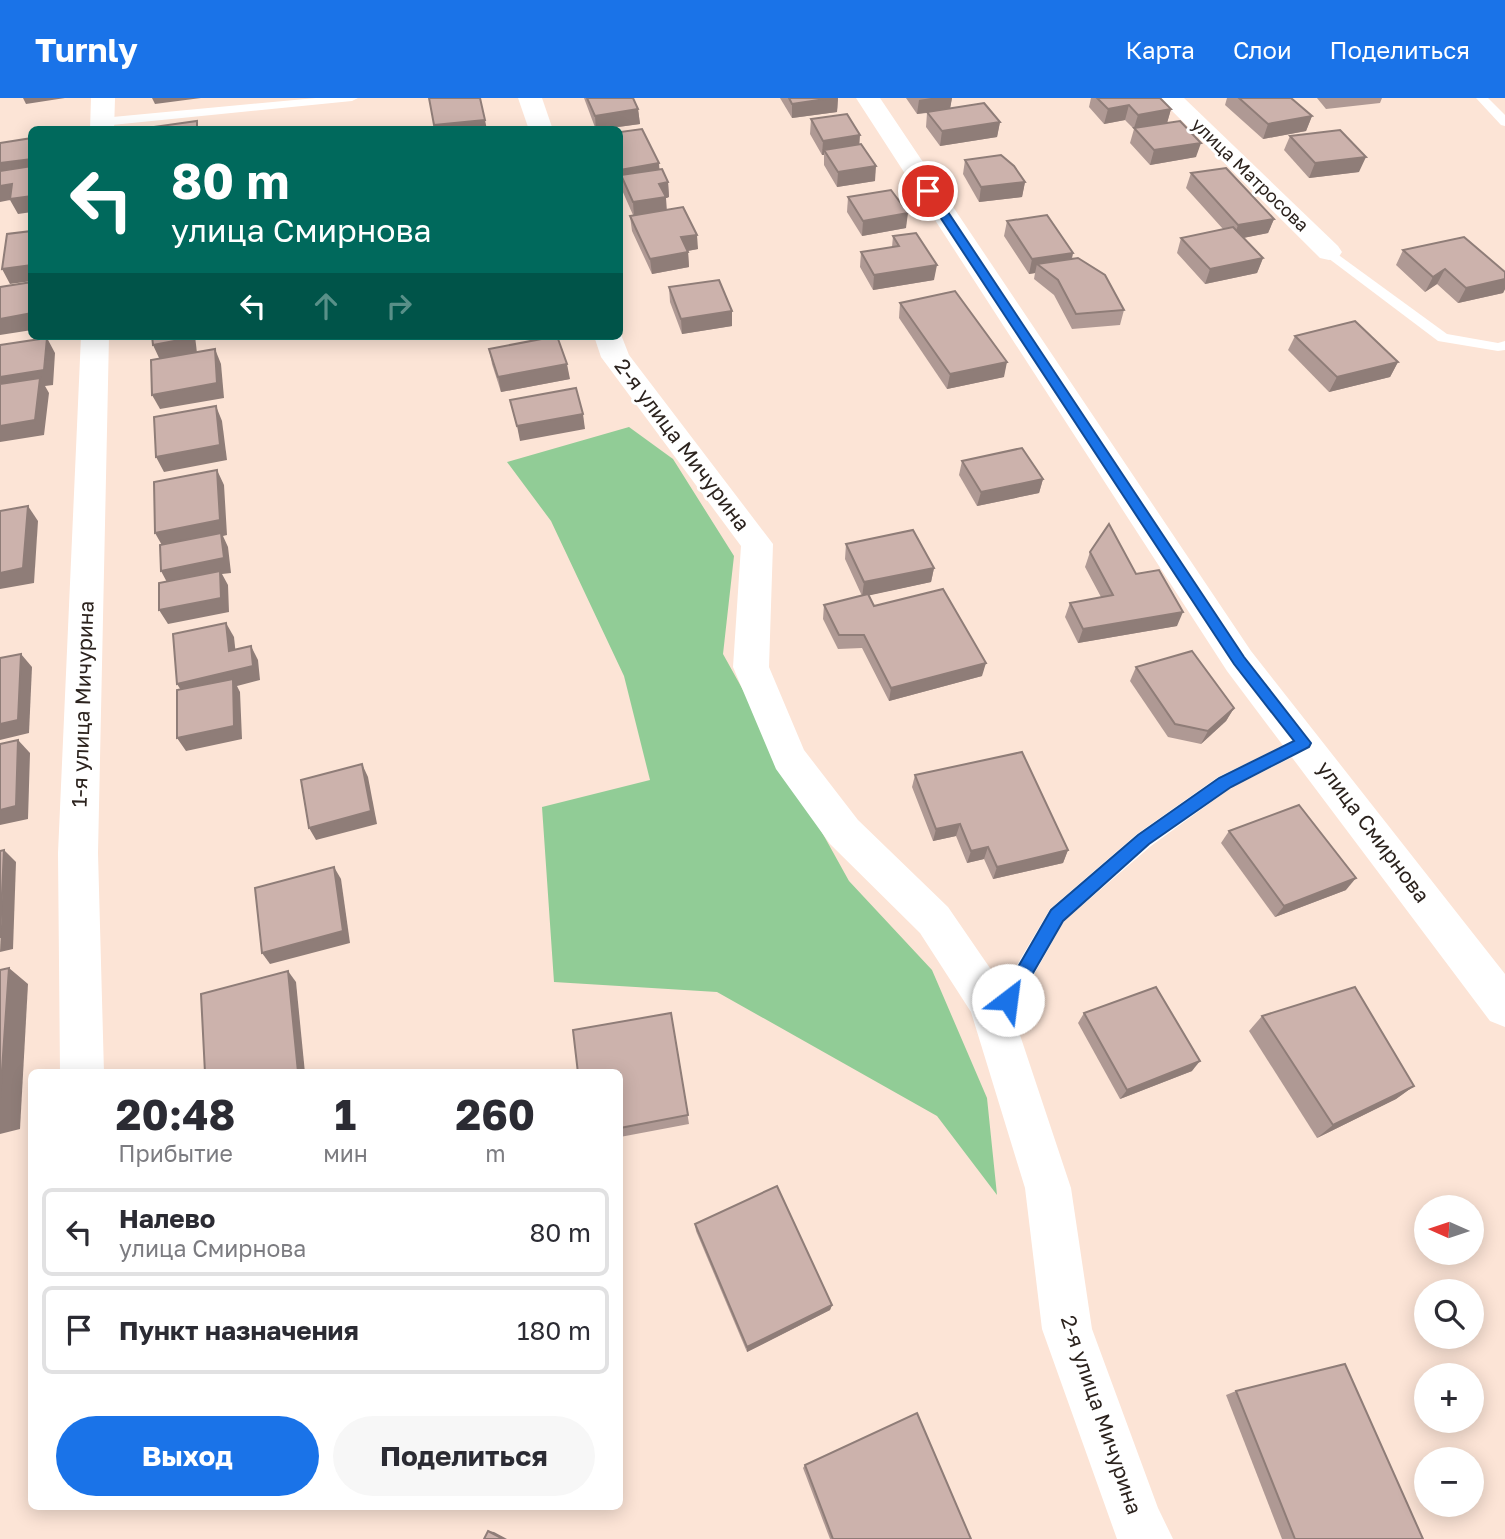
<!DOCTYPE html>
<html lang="ru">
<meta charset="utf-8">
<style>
body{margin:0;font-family:"Golos Text",sans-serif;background:#f7f7f7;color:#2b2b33;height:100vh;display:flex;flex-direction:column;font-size:26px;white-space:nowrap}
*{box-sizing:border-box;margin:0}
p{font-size:23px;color:#7c7c81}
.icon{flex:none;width:38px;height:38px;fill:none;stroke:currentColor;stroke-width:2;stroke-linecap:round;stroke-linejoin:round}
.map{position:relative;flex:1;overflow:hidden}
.details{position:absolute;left:28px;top:971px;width:595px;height:441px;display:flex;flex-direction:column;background:#fff;border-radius:10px;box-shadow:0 4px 18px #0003}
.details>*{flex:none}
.hud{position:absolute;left:28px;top:28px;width:595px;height:214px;border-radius:10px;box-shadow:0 4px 18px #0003;background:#00695c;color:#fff;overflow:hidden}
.needle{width:46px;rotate:273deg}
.controls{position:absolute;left:1414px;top:1097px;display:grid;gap:14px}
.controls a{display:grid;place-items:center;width:70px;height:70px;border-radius:50%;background:#fff;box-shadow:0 4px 18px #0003;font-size:35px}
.pin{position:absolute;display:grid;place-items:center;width:60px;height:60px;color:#fff;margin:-30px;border:4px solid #fff;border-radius:50%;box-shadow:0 2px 7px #0007}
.me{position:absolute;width:77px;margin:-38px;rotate:30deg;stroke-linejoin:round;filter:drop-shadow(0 0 5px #0008)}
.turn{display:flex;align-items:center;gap:24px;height:147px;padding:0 28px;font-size:32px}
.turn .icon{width:91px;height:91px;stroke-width:2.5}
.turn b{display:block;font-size:49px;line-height:60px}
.lanes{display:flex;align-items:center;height:66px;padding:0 28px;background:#0003;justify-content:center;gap:35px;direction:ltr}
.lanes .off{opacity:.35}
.eta{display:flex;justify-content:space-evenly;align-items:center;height:119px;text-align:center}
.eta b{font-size:42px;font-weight:700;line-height:49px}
.button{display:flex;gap:14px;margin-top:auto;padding:14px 28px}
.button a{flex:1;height:80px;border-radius:42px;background:#1a73e8;color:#fff;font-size:28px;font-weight:700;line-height:80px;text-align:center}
.button a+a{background:#f7f7f7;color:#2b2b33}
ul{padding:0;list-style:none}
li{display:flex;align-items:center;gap:21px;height:88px;margin:0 14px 10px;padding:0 14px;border:4px solid #e1e1e2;border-radius:10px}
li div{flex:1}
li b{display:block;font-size:26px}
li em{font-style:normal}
header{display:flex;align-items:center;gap:42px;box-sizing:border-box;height:98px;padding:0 35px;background:#1a73e8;color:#fff}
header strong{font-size:33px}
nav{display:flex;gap:38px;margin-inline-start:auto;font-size:24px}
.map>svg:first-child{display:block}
.forest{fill:#91cc96}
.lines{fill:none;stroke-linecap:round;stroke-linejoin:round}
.service{fill:#fff;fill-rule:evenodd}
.minor{fill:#fff;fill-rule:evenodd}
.wall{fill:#af9994}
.shaded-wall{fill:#8f7d78}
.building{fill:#ccb2ac;stroke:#8f7d78;stroke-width:2}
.route{fill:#1a73e8;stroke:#114b97;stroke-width:2}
.labels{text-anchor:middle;stroke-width:6;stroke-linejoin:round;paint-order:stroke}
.far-street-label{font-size:18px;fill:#2c231e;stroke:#fff}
.street-label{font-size:21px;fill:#2c231e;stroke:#fff}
</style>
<header>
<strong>Turnly</strong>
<nav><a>Карта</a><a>Слои</a><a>Поделиться</a></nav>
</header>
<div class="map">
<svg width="1505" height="1441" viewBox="0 0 1505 1441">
<rect width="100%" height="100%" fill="#fce4d6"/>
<path class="forest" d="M629,329l44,32 61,97 -11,98 126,227 83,89 55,128 10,97 -60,-79 -220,-124 -163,-10 -12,-175 108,-27 -26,-104 -73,-155 -44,-59z"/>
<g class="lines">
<g class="service">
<path d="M316,0h42l-6,3 -250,25 -6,-4 6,-4z"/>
<path d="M1476,0h12l17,17v11l-4,-1z"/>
<path d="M1329,150l118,86 51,9 7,-2v9l-7,1 -60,-10 -114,-86 -2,-3z"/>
<path d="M1304,638l7,2 2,5 -2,5 -79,39 -81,59 -87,75 -60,107 -8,3 -8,-3 -3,-7 3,-7 62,-105 87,-75 81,-57z"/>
</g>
<g class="minor">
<path d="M91,0h24l-1,32h-24z"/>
<path d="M518,0h24l11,32h-24z"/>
<path d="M856,0h24l371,553 254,323v53l-15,-6 -263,-350z"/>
<path d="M1159,0h25l154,148 4,6 -4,6 -9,2 -9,-2z"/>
<path d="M620,234l9,23 144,189 -4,123 35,83 54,70 90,87 57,83 66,198 21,141 66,179 15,31h-56l-75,-210 -17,-141 -54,-176 -51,-79 -90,-89 -54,-75 -43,-102 8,-121 -140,-189 -7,-21h26z"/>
<path d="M81,238h28l-11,517 6,220h-44l-2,-220z"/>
</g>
</g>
<g class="wall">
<path d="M584,0h49l5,11 2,15 -44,6z"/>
<path d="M780,0h58l-1,14 -45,6z"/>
<path d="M906,0h46l-2,10 50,14 -3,15 -57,9 -14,-19 1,-14 -10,1z"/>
<path d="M1091,0h69l11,11 -4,14 29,34 -46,8 -20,-22 4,-14 -9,-9 -21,4 -15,-17z"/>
<path d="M1227,0h64l21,18 -6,15 -43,8 -38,-34z"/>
<path d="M1317,0h65l-2,5 -54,6z"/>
<path d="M811,21l48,25 16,37 -38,6 -13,-22v-10h-2l-12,-21z"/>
<path d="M620,34l40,37 8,13 1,15 -3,1v12l32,39 -10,2 1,16 -37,7 -20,-43 -2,-15 3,-1 -11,-25v-5l-2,-3z"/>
<path d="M1290,38l69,36 -50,6 -25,-28z"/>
<path d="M965,62l60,22 -3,15 -43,5 -16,-28z"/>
<path d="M1191,75l83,46 -6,14 -25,5 20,20 -6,15 -52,11 -28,-31 4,-15 42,-9 -37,-41z"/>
<path d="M848,99l58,31 -44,8 -15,-24z"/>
<path d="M1007,123l66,32 -1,6 52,51 -4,15 -48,4 -18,-34 -20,-16 1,-6 -6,1 -25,-38z"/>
<path d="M893,138l41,44 -61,10 -13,-23 1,-15 31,-5z"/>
<path d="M1403,152l102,22v17l-2,4 -45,10 -21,-19 -12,8 -29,-27z"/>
<path d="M669,189l63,24v15l-50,8 -12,-32z"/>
<path d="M900,205l104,74 -57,12 -48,-71z"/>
<path d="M1295,238l103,26 -8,15 -61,15 -41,-42z"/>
<path d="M489,251l81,30 -69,13 -9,-28z"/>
<path d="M962,363l81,18 -4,14 -62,13 -18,-31z"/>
<path d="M846,446l88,24 -3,14 -62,13 5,11 108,70 -93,25 -27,-53 -24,1 -15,-30 1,-14 38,-9 -17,-37z"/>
<path d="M1090,454l46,22 41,52 -99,17 -13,-26 5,-14 31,-6 -16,-30z"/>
<path d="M1136,569l98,41 -8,13 -25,23 -33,-7 -38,-56z"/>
<path d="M915,677l153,75 -5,13 -70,16 -9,-20 -17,4 -11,-27 -23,5 -21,-54z"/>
<path d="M1229,733l117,59 -71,27 -54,-74z"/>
<path d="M671,915l18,111 -69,13v-64z"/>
<path d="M1084,915l108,58 -72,28 -42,-76z"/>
<path d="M1262,918l152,70 -18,13 -79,39 -68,-107z"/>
<path d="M695,1126l137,81 -2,5 -83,42 -51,-121z"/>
<path d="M1236,1293l186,148h-140l-56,-144z"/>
<path d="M805,1367l166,74h-141l-27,-71z"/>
</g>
<g class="shaded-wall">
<path d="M23,0h42l-39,6z"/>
<path d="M152,0h49l-46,6z"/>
<path d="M832,0h6l-1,14 -45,6v-14z"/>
<path d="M931,0h21l-2,11 -33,5 2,-14z"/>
<path d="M1129,7l-4,15 -21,4 4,-15z"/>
<path d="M638,11l2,15 -44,6 -1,-14z"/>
<path d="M1171,11l-4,14 -33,5 4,-13z"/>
<path d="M1312,18l-6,15 -43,8 5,-15z"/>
<path d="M485,22l2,10h-52l-1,-5z"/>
<path d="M1000,24l-3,15 -57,9 2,-15z"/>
<path d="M860,37l-1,15h-35v5h-2l1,-14z"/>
<path d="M1201,45l-5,14 -46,8 4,-15z"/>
<path d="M1366,59l-7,15 -50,6 6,-15z"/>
<path d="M32,61v16l-32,4v-16z"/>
<path d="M659,65l1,15 -39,-3 1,10h-1l-1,-15z"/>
<path d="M876,68l-1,15 -38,6 1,-15z"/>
<path d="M668,84l1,15 -3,1 1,14 -33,5 -1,-15 26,-18z"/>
<path d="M1025,84l-3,15 -43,5 2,-15z"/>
<path d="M12,86l20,12v16l-14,2 -8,-14 -10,2v-16z"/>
<path d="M908,115l-2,15 -44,8 1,-15z"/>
<path d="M1274,121l-6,14 -35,7 5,-15z"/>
<path d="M697,137l1,14 -17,3v-15z"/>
<path d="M688,154l1,15 -37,7 -2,-15z"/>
<path d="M1073,155l-4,15 -32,-4 -2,9 -6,1 3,-15z"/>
<path d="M1263,160l-6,15 -52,11 5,-15z"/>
<path d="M32,167v16l-22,3 -8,-15z"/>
<path d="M937,167l-3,15 -61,10 1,-15z"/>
<path d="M1445,171l-8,15 -12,8 8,-15z"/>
<path d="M1505,181v10l-2,4 -45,10 8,-15z"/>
<path d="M732,213v15l-50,8 -1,-15z"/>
<path d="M32,215v17l-32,5v-16z"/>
<path d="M190,238h5l2,17 -37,7 -7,-15z"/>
<path d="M47,240l8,15 -2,32 -8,1 4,7 -5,42 -44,7v-65z"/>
<path d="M215,251l6,15 3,34 -64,11 -8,-14z"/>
<path d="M1007,264l-3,15 -57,12 3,-15z"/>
<path d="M1398,264l-8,15 -61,15 8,-15z"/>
<path d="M567,266l3,15 -69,13 -3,-15z"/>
<path d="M216,308l6,15 5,39 -63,12 -8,-15z"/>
<path d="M583,316l2,15 -65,12 -3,-15z"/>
<path d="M217,372l7,15 3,50 -4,1 5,11 3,26 -9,1 6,11 1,27 -61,12 -9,-14 10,-24 -8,-15 2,-24 -8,-14z"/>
<path d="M1043,381l-4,14 -62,13 4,-14z"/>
<path d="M28,408l10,15 -4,62 -34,6v-16z"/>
<path d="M934,470l-3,14 -69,15 2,-15z"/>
<path d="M1183,514l-6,14 -99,17 5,-14z"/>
<path d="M226,525l8,14 3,28 -8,-14z"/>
<path d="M251,548l7,14 2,20 -23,6 3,6 2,47 -56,12 -9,-13 9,-40 -9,-14z"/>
<path d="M21,556l11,13 -3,66 -29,7v-16z"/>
<path d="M986,565l-4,13 -93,25 2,-13z"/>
<path d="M1234,610l-8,13 -25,23 7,-13z"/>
<path d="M18,642l12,13 -2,66 -28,6v-15z"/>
<path d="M362,666l6,13 9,47 -61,16 -7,-12z"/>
<path d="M960,726l-4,12 -23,5 3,-12z"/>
<path d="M988,749l-4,12 -17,4 4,-12z"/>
<path d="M4,752l12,12 -3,87 -13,3z"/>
<path d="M1068,752l-5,13 -70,16 4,-12z"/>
<path d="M334,769l7,12 9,64 -80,21 -8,-11z"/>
<path d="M1356,780l-10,12 -71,27 9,-11z"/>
<path d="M9,870l19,16 -8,145 -20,5v-35z"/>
<path d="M288,873l8,11 9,91h-9z"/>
<path d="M1200,963l-8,10 -72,28 7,-9z"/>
<path d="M1414,988l-18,13 -79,39 16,-13z"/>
<path d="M832,1207l-2,5 -83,42v-5z"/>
<path d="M488,1433l6,1 13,7h-4z"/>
</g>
<g class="building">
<path d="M429,0h51l5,22 -51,5z"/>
<path d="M587,0h46l5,11 -43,7z"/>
<path d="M789,0h43l-40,6z"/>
<path d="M1097,0h63l11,11 -33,6 -9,-10 -21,4z"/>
<path d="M1239,0h52l21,18 -44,8z"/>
<path d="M984,5l16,19 -58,9 -15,-19z"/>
<path d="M847,16l13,21 -37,6 -12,-22z"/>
<path d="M197,23v9h-51v-2z"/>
<path d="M1180,23l21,22 -47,7 -20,-22z"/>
<path d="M642,31l17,34 -39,7v-38z"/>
<path d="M1340,32l26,27 -51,6 -25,-27z"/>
<path d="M32,40v21l-32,4v-20z"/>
<path d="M861,46l15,22 -38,6 -14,-22z"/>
<path d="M1001,57l13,11 11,16 -44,5 -16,-27z"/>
<path d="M32,68v30l-22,3 2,-15 -12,2v-15z"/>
<path d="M1226,70l48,51 -36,6 -47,-52z"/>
<path d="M662,71l6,13 -9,2 7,13 -33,5 -12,-27z"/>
<path d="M891,92l17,23 -45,8 -15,-24z"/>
<path d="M683,109l14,28 -16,2 7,15 -38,7 -20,-43z"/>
<path d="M1047,117l26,38 -41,6 -25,-38z"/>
<path d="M1233,129l30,31 -53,11 -29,-31z"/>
<path d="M32,133v34l-30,4 5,-35z"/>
<path d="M916,135l21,32 -63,10 -13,-23 38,-6 -6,-10z"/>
<path d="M1464,139l41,35v7l-39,9 -21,-19 -12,8 -30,-27z"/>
<path d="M1078,160l27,17 19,35 -48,4 -18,-34 -21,-16z"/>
<path d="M719,182l13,31 -51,8 -12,-32z"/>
<path d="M32,184v31l-32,6v-32z"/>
<path d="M955,193l52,71 -57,12 -50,-71z"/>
<path d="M1355,223l43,41 -61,15 -42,-41z"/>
<path d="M152,238h38v2l-37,7z"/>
<path d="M557,238l10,28 -69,13 -9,-28z"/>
<path d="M47,240l-3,32 -44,7v-32z"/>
<path d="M215,251l2,34 -65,12 -1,-35z"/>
<path d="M40,280l-5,42 -35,6v-42z"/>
<path d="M576,290l7,26 -66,12 -7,-26z"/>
<path d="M216,308l4,39 -64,12 -2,-40z"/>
<path d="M1022,350l21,31 -62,13 -19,-31z"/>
<path d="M217,372l3,50 -65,13 -1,-51z"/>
<path d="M28,408l-5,62 -23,5v-62z"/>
<path d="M1109,426l27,50 23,-4 24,42 -100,17 -13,-26 43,-8 -23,-43z"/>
<path d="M913,432l21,38 -70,14 -18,-38z"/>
<path d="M221,435l3,25 -63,13 -1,-26z"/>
<path d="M220,473l1,27 -62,12v-27z"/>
<path d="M943,491l43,74 -95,25 -27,-53h-25l-15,-30 44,-11 6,12z"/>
<path d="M226,525l3,28 22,-5 2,20 -76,18 -4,-50z"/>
<path d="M1192,553l42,57 -26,23 -33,-7 -39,-57z"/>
<path d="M21,556l-3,66 -18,4v-66z"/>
<path d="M233,581l1,47 -57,12v-48z"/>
<path d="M18,642l-2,66 -16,4v-66z"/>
<path d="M1022,654l46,98 -71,17 -9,-20 -17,4 -11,-27 -24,5 -21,-54z"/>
<path d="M362,666l9,47 -62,17 -8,-48z"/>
<path d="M1299,707l57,73 -72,28 -55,-75z"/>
<path d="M4,752l-4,87v1v-87z"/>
<path d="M334,769l9,64 -81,22 -7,-65z"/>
<path d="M9,870l-9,131v-129z"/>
<path d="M288,873l10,101 -93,1 -4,-79z"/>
<path d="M1156,889l44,74 -73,29 -43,-77z"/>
<path d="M1355,889l59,99 -81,39 -71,-109z"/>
<path d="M671,915l17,102 -68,13v-55h-42l-5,-43z"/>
<path d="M777,1088l55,119 -85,42 -52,-123z"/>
<path d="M1345,1266l78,175h-128l-59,-148z"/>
<path d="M917,1315l54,126h-138l-28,-74z"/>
<path d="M488,1433l15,8h-19z"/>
</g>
<path class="route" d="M925,90h7l312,469 67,86 -2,4 -78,40 -82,57 -86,77 -49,85 -6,2 -6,-2 -3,-6 52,-90 87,-75 81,-57 75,-37 -60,-77 -311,-473z"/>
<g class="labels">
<g class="far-street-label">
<text transform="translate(1250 77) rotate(44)" y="6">улица Матросова</text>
</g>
<g class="street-label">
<text transform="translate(682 347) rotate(53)" y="7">2-я улица Мичурина</text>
<text transform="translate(83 606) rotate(-88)" y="7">1-я улица Мичурина</text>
<text transform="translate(1373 734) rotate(53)" y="7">улица Смирнова</text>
<text transform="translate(1101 1317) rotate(71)" y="7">2-я улица Мичурина</text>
</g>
</g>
</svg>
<div class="controls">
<a><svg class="needle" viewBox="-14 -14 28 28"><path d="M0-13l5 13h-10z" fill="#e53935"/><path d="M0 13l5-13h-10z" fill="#7c7c81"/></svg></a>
<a><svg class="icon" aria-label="search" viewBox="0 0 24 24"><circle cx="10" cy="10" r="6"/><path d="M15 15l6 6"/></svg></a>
<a>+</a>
<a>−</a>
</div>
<div class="pin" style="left:928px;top:93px;background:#d93025"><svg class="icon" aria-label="arrive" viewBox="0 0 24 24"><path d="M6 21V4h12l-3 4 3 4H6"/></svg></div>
<svg class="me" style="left:1008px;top:902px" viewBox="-20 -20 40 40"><circle r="19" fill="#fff"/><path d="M0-13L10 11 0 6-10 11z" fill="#1a73e8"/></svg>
<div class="hud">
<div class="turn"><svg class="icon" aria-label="left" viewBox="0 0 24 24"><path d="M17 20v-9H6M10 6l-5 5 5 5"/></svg><div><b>80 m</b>улица Смирнова</div></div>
<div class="lanes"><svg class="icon" aria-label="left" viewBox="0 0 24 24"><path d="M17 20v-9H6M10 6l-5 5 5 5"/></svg><svg class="icon off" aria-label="ahead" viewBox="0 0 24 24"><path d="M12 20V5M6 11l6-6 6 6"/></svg><svg class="icon off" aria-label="right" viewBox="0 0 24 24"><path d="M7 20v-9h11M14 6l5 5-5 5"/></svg></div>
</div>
<section class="details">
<div class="eta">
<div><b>20:48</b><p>Прибытие</p></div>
<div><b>1</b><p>мин</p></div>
<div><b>260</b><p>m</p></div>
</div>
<ul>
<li><svg class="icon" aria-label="left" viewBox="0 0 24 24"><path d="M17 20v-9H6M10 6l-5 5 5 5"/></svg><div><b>Налево</b><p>улица Смирнова</p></div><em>80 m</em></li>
<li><svg class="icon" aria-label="arrive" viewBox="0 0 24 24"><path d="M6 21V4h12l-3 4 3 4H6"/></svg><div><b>Пункт назначения</b></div><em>180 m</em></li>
</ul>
<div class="button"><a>Выход</a><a>Поделиться</a></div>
</section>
</div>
